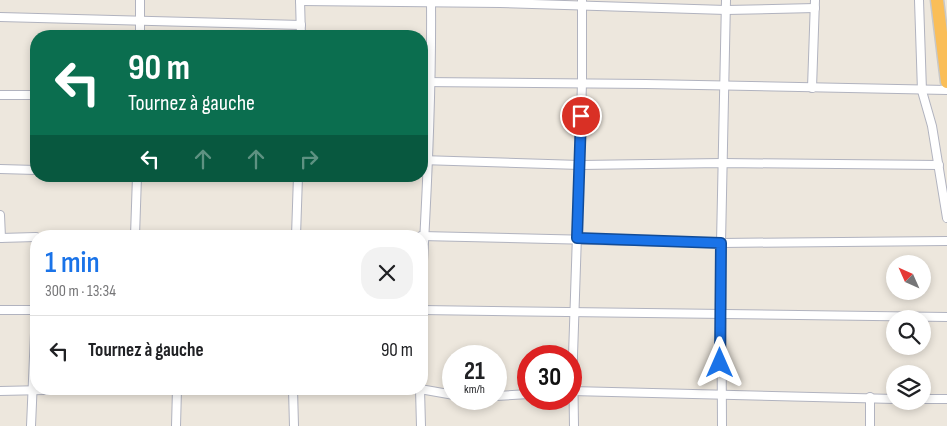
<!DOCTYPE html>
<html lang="fr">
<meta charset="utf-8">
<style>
body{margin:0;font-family:"Sofia Sans Condensed",sans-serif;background:#f2f2f2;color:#202124;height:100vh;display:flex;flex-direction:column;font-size:19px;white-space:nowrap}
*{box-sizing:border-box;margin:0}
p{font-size:16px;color:#757577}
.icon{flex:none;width:28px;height:28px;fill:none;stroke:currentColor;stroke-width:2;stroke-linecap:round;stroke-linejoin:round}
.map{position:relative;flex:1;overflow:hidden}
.panel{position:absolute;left:30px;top:230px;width:398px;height:165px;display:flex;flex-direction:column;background:#fff;border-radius:20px;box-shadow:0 2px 8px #0003}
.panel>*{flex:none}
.top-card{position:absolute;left:30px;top:30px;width:398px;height:152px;border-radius:20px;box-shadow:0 2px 8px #0003;background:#0b6e4f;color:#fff;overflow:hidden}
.needle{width:32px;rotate:315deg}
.controls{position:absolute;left:886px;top:255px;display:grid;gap:10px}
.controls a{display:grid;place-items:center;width:45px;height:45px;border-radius:50%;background:#fff;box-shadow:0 2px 8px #0003;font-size:25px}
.speed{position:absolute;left:442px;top:345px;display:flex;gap:10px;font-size:25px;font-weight:700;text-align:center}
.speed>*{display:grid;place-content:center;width:65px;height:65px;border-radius:50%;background:#fff;box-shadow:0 2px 8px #0003;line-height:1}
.speed small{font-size:12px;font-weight:400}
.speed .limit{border:8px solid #d22;background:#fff;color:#111}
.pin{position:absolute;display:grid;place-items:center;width:42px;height:42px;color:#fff;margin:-21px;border:2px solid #fff;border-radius:50%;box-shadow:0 1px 5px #0007}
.me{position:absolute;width:55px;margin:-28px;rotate:0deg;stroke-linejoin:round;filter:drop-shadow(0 0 4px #0008)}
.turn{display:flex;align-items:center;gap:18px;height:105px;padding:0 15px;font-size:22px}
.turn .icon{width:65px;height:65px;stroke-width:2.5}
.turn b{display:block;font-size:35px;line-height:42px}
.lanes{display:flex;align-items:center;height:48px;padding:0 15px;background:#0003;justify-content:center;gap:25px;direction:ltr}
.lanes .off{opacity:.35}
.round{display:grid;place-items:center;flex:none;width:52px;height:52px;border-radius:20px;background:#f2f2f2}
.summary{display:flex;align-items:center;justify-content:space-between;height:85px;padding:0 15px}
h1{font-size:30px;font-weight:600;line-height:38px;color:#1a73e8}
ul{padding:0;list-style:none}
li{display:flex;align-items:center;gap:15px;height:70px;padding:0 15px;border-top:1px solid #e0e0e0}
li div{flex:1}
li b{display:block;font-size:19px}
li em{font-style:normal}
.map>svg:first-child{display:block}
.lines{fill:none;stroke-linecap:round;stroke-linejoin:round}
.minor-casing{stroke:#b1b3bf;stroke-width:10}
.trunk-casing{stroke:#c8c8c8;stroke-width:15}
.minor{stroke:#fff;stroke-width:8}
.trunk{stroke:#fabe58;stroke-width:12}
.route-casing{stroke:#114b97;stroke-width:12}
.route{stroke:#1a73e8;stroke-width:9}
</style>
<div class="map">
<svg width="947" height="426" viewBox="0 0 947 426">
<rect width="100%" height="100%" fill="#ede7dd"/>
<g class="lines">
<g class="minor-casing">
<g id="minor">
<path d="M140,0v36"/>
<path d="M300,0l1,36"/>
<path d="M919,0l3,91 10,35 15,92"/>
<path d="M300,1l200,2 226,7 89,-2"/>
<path d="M0,17l301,8"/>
<path d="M421,82l225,2 301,6"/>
<path d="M812,88l3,-88"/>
<path d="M0,95h36"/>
<path d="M421,160l159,5 142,-2 217,2"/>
<path d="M0,169l36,1"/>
<path d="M284,176l14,1"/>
<path d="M0,215l1,23"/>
<path d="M59,236h20"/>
<path d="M135,236l2,-60"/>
<path d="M296,236l2,-60"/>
<path d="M421,236l300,7 226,-2"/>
<path d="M0,238l36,-1"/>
<path d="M421,295c6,-99 11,-196 10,-295"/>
<path d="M0,310h36"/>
<path d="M421,310l526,7"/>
<path d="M143,389h43"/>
<path d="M293,389l1,37"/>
<path d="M420,389l1,37"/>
<path d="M420,389l34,6"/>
<path d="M0,391l90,-2"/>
<path d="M571,391l324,8"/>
<path d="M496,396l33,-2"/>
<path d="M922,399h25"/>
<path d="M31,426l5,-116"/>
<path d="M176,426l1,-37"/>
<path d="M574,426l-1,-70 9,-273v-83"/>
<path d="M722,426l-1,-183 5,-243"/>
<path d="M870,426v-29"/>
</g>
</g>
<g class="trunk-casing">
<path id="trunk" d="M937,0l10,82"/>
</g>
<use href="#minor" class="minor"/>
<use href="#trunk" class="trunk"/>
</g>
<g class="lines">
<g class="route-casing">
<path id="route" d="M581,116l-4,122 144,5 -1,120"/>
</g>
<use href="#route" class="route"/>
</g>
</svg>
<div class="controls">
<a><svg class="needle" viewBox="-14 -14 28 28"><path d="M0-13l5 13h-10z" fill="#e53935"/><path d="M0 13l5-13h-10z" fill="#757577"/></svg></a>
<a><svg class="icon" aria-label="search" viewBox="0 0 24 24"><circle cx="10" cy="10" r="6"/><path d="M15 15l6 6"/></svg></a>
<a><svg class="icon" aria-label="layers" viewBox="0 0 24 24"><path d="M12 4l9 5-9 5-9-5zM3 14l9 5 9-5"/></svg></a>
</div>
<div class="speed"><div>21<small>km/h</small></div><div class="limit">30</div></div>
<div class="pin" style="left:581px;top:116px;background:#d93025"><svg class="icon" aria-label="arrive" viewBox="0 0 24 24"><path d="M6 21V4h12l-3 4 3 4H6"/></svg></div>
<svg class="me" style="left:720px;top:363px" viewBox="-20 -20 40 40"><path d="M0-17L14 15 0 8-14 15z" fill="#1a73e8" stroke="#fff" stroke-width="4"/></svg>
<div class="top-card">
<div class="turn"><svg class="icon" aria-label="left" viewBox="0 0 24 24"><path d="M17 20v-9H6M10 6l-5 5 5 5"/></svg><div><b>90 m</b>Tournez à gauche</div></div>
<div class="lanes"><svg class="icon" aria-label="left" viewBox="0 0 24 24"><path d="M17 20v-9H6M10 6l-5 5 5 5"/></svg><svg class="icon off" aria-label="ahead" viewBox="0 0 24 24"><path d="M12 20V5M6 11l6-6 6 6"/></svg><svg class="icon off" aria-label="ahead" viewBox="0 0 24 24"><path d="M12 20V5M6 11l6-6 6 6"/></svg><svg class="icon off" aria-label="right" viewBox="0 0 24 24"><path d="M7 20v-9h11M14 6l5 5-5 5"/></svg></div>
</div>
<section class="panel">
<div class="summary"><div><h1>1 min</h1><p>300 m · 13:34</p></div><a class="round"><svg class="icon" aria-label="close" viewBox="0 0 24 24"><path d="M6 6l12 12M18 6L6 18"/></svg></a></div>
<ul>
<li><svg class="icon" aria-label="left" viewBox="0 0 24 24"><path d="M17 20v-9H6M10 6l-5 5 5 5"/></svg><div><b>Tournez à gauche</b></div><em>90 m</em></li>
</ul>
</section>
</div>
